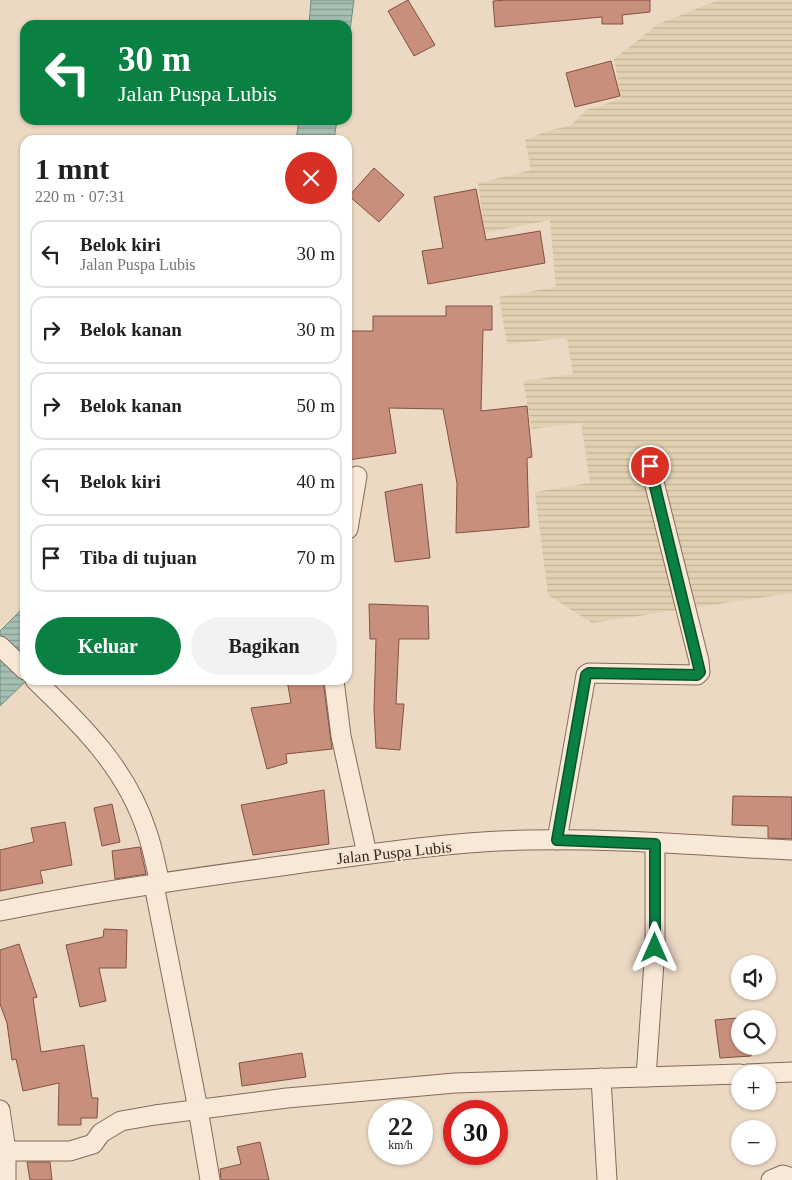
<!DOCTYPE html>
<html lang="id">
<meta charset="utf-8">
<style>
body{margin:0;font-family:"Times New Roman",serif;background:#f2f2f2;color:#222;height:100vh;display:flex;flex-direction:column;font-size:19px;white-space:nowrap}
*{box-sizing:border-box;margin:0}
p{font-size:16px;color:#767676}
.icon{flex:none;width:28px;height:28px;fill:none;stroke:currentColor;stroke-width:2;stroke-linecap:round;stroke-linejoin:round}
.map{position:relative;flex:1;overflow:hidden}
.side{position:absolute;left:20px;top:135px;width:332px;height:550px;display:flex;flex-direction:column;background:#fff;border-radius:15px;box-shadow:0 1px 4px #0004}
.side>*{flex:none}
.top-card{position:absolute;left:20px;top:20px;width:332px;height:105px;border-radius:15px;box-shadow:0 1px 4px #0004;background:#0b8043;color:#fff;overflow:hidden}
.fabs{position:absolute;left:731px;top:955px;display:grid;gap:10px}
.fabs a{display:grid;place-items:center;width:45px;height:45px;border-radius:50%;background:#fff;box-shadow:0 1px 4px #0004;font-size:25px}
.speed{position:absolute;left:368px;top:1100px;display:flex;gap:10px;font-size:25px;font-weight:700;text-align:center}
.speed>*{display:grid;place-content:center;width:65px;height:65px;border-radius:50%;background:#fff;box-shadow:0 1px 4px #0004;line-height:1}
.speed small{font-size:12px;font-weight:400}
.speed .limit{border:8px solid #d22;background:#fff;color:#111}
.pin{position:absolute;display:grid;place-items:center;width:42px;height:42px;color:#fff;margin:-21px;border:2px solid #fff;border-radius:50%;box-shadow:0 1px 5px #0007}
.me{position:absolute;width:55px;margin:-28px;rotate:0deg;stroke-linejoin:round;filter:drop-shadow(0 0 4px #0008)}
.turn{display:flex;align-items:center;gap:18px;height:105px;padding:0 15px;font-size:22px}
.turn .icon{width:65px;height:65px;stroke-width:2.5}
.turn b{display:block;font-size:35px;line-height:42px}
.round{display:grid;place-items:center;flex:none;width:52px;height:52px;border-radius:26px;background:#f2f2f2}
.summary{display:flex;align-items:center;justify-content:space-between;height:85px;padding:0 15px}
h1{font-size:30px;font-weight:700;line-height:38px}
.action{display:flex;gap:10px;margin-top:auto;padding:10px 15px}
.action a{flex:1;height:58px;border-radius:30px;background:#0b8043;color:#fff;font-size:20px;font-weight:700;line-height:58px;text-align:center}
.action a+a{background:#f2f2f2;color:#222}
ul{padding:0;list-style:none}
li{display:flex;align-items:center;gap:15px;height:68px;margin:0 10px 8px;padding:0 5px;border:2px solid #e0e0e0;border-radius:15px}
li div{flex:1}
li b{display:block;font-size:19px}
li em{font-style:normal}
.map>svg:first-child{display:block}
.farmland{fill:url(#farmland-rules)}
.water{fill:url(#water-rules);stroke:#6d8d80}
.building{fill:#c88f7c;stroke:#835142}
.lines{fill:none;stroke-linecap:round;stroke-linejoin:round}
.minor-casing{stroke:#856b5b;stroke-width:21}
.minor{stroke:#f7e8d7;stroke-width:19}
.route-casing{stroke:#07532c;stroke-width:12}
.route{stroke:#0b8043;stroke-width:9}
.labels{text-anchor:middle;stroke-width:4;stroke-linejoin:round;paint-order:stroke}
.street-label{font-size:16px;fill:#36261f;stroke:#f4e5d3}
</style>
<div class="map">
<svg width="792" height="1180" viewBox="0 0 792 1180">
<defs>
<pattern id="farmland-rules" width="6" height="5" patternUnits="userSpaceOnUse" patternTransform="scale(1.25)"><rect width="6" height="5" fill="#e1d1b2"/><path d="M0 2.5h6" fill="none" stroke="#c2b399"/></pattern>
<pattern id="water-rules" width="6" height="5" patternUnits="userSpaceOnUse" patternTransform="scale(1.25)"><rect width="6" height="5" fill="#a6bfb3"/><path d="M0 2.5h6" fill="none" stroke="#889b91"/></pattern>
</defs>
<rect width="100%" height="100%" fill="#ecd9c4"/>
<path class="farmland" d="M719,0h73v593l-200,30 -44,-28 -13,-103 55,-9 -9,-60 -49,6 -9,-48 50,-7 -6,-36 -60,6 -8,-47 57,-10 -6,-67 -65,13 -7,-50 53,-13 -6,-30 25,-10 20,-4 16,-16 35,-11 -7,-40 44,-35z"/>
<g class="water">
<path d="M311,0h43l-6,45v-20h-39z"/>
<path d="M299,120h38l-3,20h-38z"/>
<path d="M25,606v74h2l-27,26v-75z"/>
</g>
<g class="building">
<path d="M408,0l27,45 -21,11 -26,-45z"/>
<path d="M507,0h143v12l-28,3 1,9h-21v-7l-107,10 -2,-26z"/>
<path d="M611,61l9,35 -45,11 -9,-34z"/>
<path d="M374,168l30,27 -25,27 -30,-26z"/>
<path d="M476,189l10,51 54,-9 5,32 -117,21 -6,-33 21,-3 -9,-51z"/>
<path d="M446,306h46v24h-9l-2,81 46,-5 5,51 -5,1 2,69 -73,6 1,-50 -14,-74 -54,-1 7,45 -48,7v-129h25v-15h73z"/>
<path d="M422,484l8,74 -35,4 -10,-70z"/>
<path d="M369,604l59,2 1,33h-30l-3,65h8l-4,46 -24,-2 -2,-38 2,-71h-6z"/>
<path d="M287,680h36l9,69 -46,5 1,9 -20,6 -16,-61 40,-5z"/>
<path d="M324,790l5,54 -76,11 -12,-50z"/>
<path d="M733,796l59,1v42l-24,-1v-12l-36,-1z"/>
<path d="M112,804l8,38 -18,4 -8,-38z"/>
<path d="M65,822l7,43 -32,6 3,12 -43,8v-41l34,-8 -3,-14z"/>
<path d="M140,847l6,27 -31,5 -3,-28z"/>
<path d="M104,929l23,1 -1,38h-27l7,33 -26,6 -14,-62 37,-8z"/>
<path d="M19,944l18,53 -4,1 8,54 43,-7 8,53h6l-1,20h-16v7h-23l1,-42 -36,8 -7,-32 -4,1 -5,-37 -7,-19v-54z"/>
<path d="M748,1017l-8,2v27h10l1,10 -31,2 -5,-38z"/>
<path d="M302,1053l4,24 -64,9 -3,-23z"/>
<path d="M260,1142l9,38h-48l-1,-11 21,-5 -4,-17z"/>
<path d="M27,1162h23l2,18h-22z"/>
</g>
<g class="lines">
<g class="minor-casing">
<g id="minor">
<path d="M348,529l9,-53"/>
<path d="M0,646l25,24"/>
<path d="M35,680c47,45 92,89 112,152 6,17 9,35 13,52"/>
<path d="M334,680l7,56 26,118"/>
<path d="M557,840l29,-165 3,-2 108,2 3,-3 -1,-11 -49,-195"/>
<path d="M154,885l44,224 12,71"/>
<path d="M0,911c93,-19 187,-32 281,-45 82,-11 164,-24 247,-26 88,-2 176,6 264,10"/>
<path d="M747,1074l45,-2"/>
<path d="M646,1077l9,-129v-104"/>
<path d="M601,1078l6,102"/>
<path d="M0,1110l6,41v29"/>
<path d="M0,1151h70l23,-7 8,-11 20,-12 34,-6 132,-17 168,-15 285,-9"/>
<path d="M771,1180l12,-5 9,3"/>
</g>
</g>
<use href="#minor" class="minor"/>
</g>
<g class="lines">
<g class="route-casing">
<path id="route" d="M650,466l50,206 -3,3 -108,-2 -3,2 -29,165 98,4v104"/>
</g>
<use href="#route" class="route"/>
</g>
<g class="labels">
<g class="street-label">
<text transform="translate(394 852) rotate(-6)" y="6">Jalan Puspa Lubis</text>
</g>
</g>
</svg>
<div class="fabs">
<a><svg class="icon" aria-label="sound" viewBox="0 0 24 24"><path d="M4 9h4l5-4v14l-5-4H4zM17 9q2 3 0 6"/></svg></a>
<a><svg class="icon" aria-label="search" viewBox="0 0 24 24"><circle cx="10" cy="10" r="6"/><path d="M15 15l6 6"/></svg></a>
<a>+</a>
<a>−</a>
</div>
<div class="speed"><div>22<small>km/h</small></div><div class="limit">30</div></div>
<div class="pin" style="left:650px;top:466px;background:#d93025"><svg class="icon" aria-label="arrive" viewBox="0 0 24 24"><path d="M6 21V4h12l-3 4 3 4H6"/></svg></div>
<svg class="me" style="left:655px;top:948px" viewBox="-20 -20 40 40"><path d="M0-17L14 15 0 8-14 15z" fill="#0b8043" stroke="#fff" stroke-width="4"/></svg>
<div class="top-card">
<div class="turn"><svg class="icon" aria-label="left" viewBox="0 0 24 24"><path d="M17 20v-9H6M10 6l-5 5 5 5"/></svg><div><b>30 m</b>Jalan Puspa Lubis</div></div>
</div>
<section class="side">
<div class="summary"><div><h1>1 mnt</h1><p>220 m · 07:31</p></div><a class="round" style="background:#d93025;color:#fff"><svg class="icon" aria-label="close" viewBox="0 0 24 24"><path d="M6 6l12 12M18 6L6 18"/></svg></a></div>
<ul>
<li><svg class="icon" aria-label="left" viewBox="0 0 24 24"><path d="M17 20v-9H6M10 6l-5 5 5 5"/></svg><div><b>Belok kiri</b><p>Jalan Puspa Lubis</p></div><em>30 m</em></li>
<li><svg class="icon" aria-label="right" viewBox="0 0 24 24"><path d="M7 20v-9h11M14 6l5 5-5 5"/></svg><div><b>Belok kanan</b></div><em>30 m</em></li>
<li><svg class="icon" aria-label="right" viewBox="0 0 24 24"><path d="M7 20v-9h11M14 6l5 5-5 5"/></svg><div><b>Belok kanan</b></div><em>50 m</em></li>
<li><svg class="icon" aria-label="left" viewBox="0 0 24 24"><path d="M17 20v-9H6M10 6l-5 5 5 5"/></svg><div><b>Belok kiri</b></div><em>40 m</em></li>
<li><svg class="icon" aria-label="arrive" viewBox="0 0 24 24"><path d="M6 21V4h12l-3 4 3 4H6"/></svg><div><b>Tiba di tujuan</b></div><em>70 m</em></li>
</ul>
<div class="action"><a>Keluar</a><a>Bagikan</a></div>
</section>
</div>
